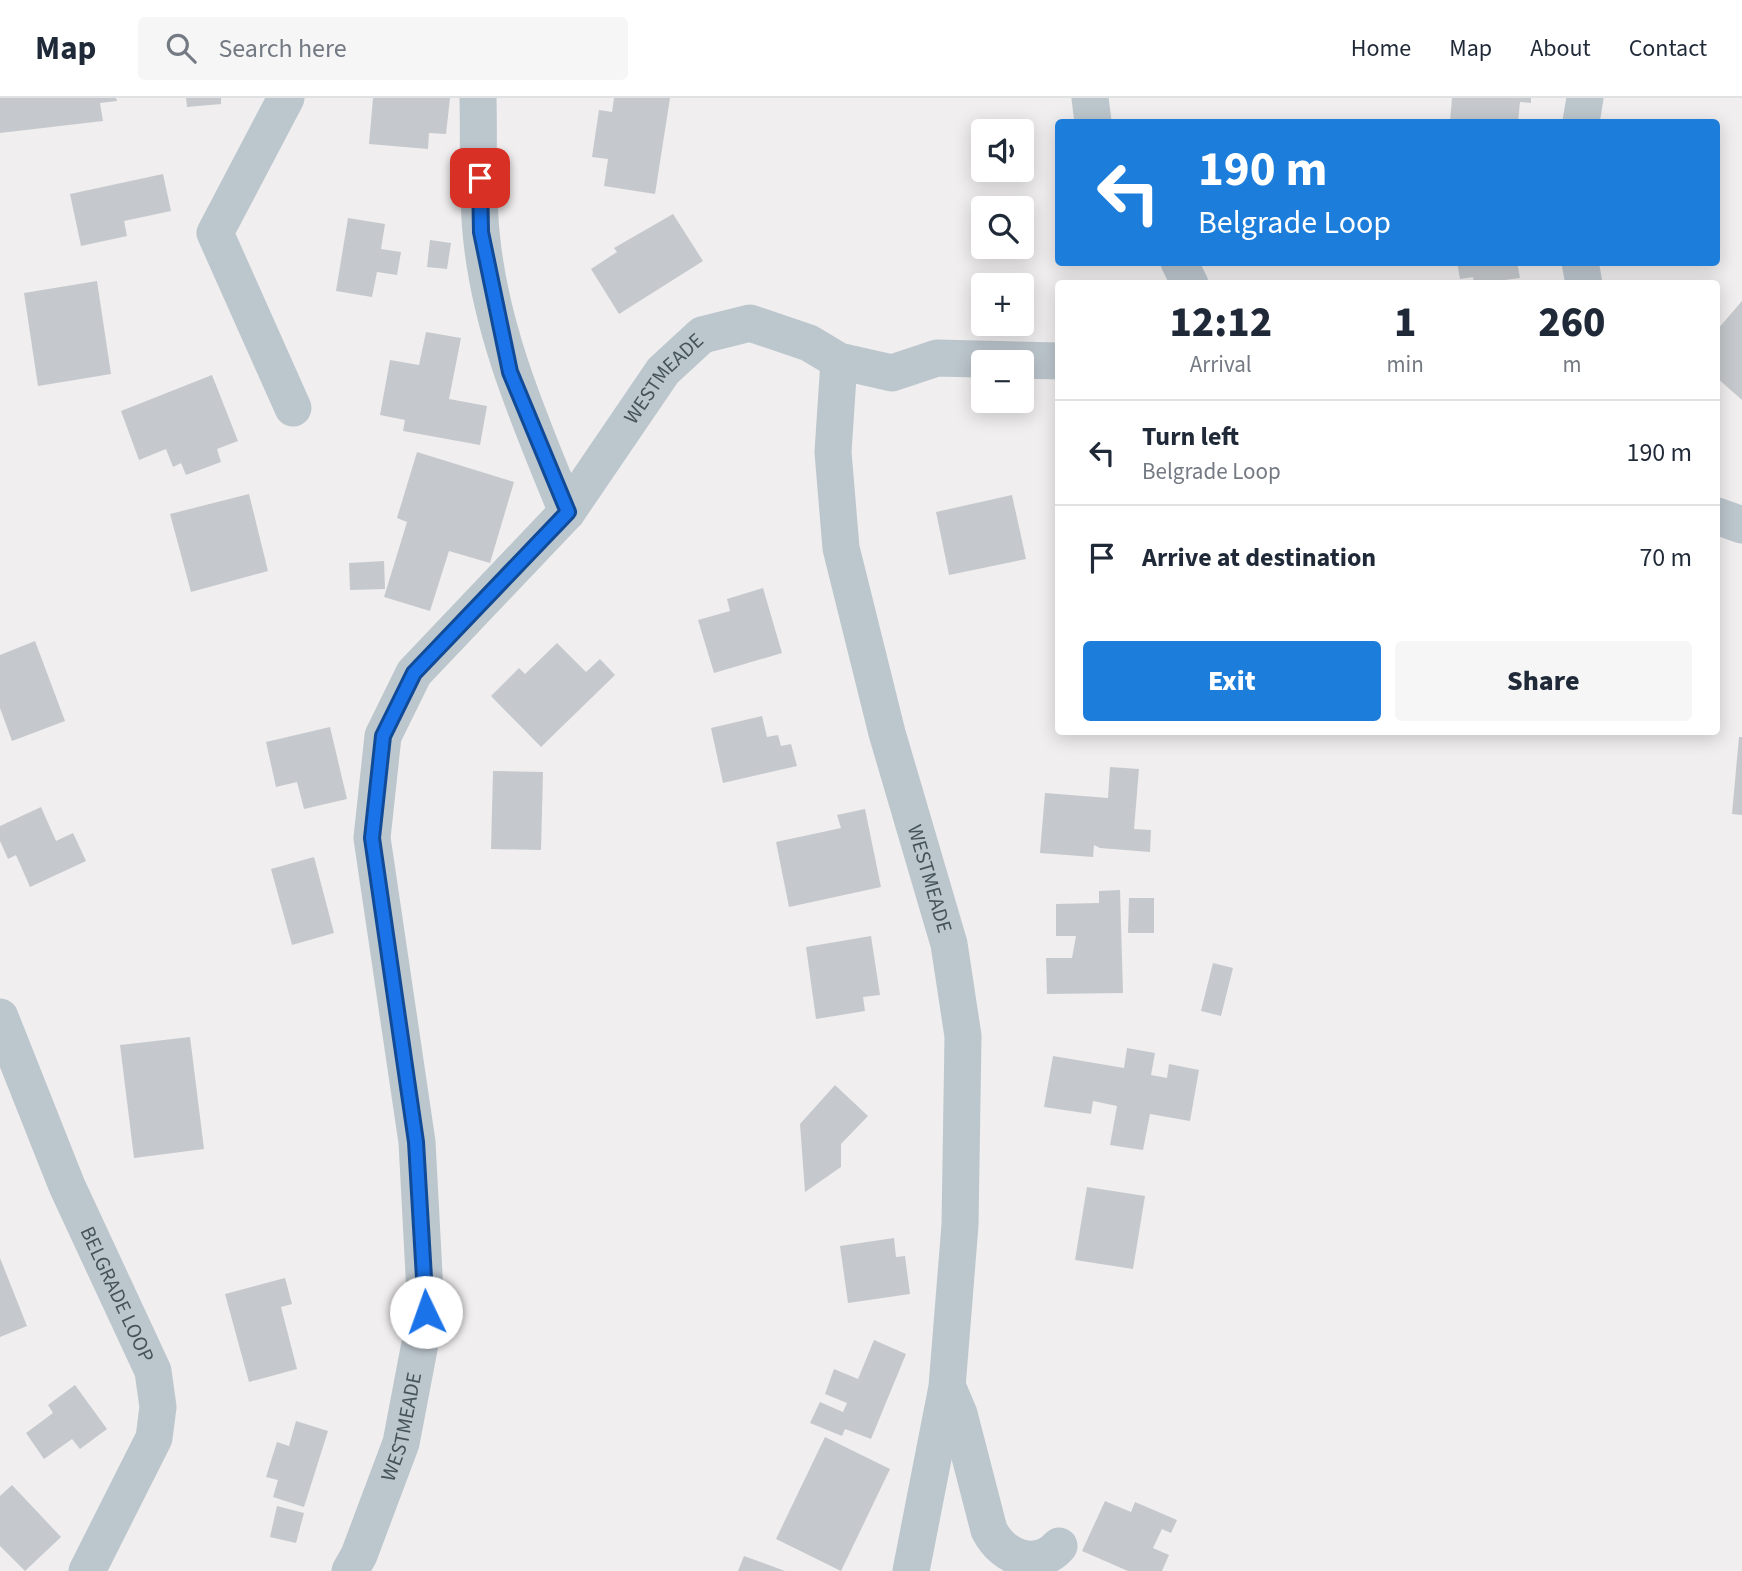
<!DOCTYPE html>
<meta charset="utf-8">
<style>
body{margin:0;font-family:"Source Sans 3",sans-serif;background:#f6f6f7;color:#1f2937;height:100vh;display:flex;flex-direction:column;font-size:26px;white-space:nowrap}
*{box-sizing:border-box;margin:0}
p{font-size:23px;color:#747a83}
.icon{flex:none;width:38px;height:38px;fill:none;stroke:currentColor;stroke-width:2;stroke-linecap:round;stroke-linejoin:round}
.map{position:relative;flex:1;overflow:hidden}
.drawer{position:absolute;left:1055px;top:182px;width:665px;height:455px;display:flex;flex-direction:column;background:#fff;border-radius:7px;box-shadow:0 4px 18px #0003}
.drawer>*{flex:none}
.top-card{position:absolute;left:1055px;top:21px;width:665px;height:147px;border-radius:7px;box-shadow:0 4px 18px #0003;background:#1d7ddb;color:#fff;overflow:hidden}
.tools{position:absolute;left:971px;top:21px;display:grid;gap:14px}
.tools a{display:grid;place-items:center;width:63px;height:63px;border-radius:7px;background:#fff;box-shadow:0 4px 18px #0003;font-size:35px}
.pin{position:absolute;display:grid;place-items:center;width:60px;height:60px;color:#fff;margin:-30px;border-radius:14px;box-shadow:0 4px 10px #0006}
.me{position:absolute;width:77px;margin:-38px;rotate:357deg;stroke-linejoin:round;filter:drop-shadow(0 0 5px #0008)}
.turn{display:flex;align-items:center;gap:24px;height:147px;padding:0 28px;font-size:32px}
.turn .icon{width:91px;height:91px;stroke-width:2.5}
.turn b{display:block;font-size:49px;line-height:60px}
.eta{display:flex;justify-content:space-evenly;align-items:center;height:119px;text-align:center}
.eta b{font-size:42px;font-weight:800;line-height:49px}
.cta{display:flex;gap:14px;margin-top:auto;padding:14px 28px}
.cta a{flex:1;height:80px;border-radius:7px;background:#1d7ddb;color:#fff;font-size:28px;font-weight:800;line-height:80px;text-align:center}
.cta a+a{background:#f6f6f7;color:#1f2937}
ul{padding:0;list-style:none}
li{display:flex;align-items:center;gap:21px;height:105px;padding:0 28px;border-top:2px solid #e0e1e3}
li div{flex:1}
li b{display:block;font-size:26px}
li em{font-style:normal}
header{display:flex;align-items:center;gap:42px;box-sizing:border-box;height:98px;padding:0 35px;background:#fff;border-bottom:2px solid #e0e1e3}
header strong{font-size:33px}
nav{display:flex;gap:38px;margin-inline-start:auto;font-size:24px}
.search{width:490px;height:63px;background:#f6f6f7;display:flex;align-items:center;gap:18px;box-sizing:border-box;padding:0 24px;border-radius:7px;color:#747a83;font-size:26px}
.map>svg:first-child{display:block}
.building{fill:#c5c9cd}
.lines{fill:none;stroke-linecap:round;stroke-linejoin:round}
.minor{stroke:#bcc6cd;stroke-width:37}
.route-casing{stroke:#114b97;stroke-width:18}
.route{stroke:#1a73e8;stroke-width:12}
.labels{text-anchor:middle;stroke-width:5;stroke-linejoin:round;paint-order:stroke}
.street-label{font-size:21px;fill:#46535b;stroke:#fff}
</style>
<header>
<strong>Map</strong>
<div class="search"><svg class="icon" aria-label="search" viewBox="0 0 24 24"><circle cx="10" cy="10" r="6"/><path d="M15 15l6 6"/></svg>Search here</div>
<nav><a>Home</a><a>Map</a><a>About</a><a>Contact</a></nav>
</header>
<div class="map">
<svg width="1742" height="1473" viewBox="0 0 1742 1473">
<rect width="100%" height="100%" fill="#f0eeee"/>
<g class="building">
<path d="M0,0h116l1,3 -17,2 3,18 -103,12z"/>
<path d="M186,0h35v6l-34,3z"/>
<path d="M373,0h77l-4,36 -17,-1 -1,16 -59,-5z"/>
<path d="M614,0h56l-15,96 -51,-8 4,-27 -16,-2 7,-47 13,2z"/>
<path d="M1452,0h79v5l-11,-1 -2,20h-68z"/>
<path d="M163,76l8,37 -47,10 3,15 -46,10 -11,-52z"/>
<path d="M673,116l30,47 -84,53 -28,-45 26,-17 -3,-4z"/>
<path d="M348,120l37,6 -4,25 20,3 -4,23 -20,-3 -5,25 -36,-6z"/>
<path d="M430,142l21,3 -4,26 -20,-2z"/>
<path d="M1457,164h60l3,16 -46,6 -1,-7 -13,2z"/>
<path d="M97,183l14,93 -73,12 -14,-93z"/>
<path d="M1742,203v99l-25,-22v-48z"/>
<path d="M426,234l35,6 -12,61 38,7 -7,39 -77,-14 2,-11 -25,-5 10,-55 29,5z"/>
<path d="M212,277l26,66 -21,8 4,13 -35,13 -5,-12 -8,4 -7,-18 -27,11 -18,-49z"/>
<path d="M417,354l97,30 -24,81 -41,-12 -19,60 -46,-14 23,-75 -10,-4z"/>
<path d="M249,396l19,77 -77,21 -21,-78z"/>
<path d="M1012,397l14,64 -77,16 -13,-63z"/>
<path d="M384,463l1,28 -35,1 -1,-27z"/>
<path d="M763,490l19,65 -68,20 -16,-53 32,-9 -3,-12z"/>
<path d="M35,543l30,80 -53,20 -12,-33v-53z"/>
<path d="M557,545l29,29 14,-13 15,16 -74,72 -50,-51 28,-28 6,6z"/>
<path d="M762,618l5,21 11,-2 3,11 10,-2 6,22 -74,17 -12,-55z"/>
<path d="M330,629l17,72 -43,10 -7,-27 -21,5 -10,-45z"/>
<path d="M1739,639h3v78l-10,-1z"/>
<path d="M1110,669l29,2 -5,60 17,1 -1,22 -50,-4 -6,-3 -1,12 -53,-4 5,-60 63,5z"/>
<path d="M493,673l50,1 -2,78 -50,-1z"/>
<path d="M41,709l15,34 17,-8 13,28 -56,26 -14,-32 -8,4 -8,-18v-15z"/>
<path d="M865,711l16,78 -92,20 -13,-65 65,-14 -4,-13z"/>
<path d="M314,759l20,76 -42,12 -21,-76z"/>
<path d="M1120,792l3,103 -76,1 -1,-36h26l4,-22h-20v-32l43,-1v-12z"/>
<path d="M1129,800h25v35h-26z"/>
<path d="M871,838l9,59 -17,2 2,14 -49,8 -10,-72z"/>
<path d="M1213,865l20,5 -12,48 -20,-5z"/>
<path d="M190,939l14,112 -70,9 -14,-113z"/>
<path d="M1127,950l28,5 -4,22 16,3 2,-14 30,6 -9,51 -40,-7 -7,36 -33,-5 7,-39 -24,-5 -2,13 -47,-7 9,-51 71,12z"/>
<path d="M835,987l33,31 -27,28v23l-36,25 -5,-68z"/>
<path d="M1087,1089l58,9 -12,73 -58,-9z"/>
<path d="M894,1140l2,19 9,-1 5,38 -62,9 -8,-57z"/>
<path d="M0,1160l27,68 -27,11z"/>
<path d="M285,1180l7,26 -11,3 16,62 -48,13 -24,-88z"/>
<path d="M874,1242l32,14 -35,85 -26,-10 -3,7 -32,-13 10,-21 23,10 4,-9 -22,-9 9,-25 24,10z"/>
<path d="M75,1287l32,44 -27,20 -8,-10 -28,20 -18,-26 27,-20 -5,-8z"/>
<path d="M296,1323l32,10 -24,76 -31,-10 5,-17 -12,-3 11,-35 12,4z"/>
<path d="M825,1339l65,32 -49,102 -65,-32z"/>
<path d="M12,1387l49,52 -36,34 -25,-25v-50z"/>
<path d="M1105,1403l26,11 4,-10 42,18 -6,13 -9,-4 -9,19 16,7 -7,16h-34l-46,-20z"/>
<path d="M277,1408l27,7 -8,30 -26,-6z"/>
<path d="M744,1458l41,15h-47z"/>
</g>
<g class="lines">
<g class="minor">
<path d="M286,0l-71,135 78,175"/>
<path d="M478,0c1,44 -1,90 3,134 9,99 49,189 86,280"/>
<path d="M1090,0l3,24"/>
<path d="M1581,24l4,-24"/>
<path d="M1179,164l11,22"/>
<path d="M1580,164l4,22"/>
<path id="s1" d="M839,263l-6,91 8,96 46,185 62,211 14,92 -3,189 -13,162 -36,184"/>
<path d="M1717,418l25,9"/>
<path id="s2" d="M0,919l67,169 86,185 5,36 -4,31 -67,133"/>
<path d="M948,1290l11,26 30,116c14,28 48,41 70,16"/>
<path id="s3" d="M350,1473l9,-16 42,-112 25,-131 -9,-170 -45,-304 11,-102 31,-63 153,-161 96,-141 39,-36 48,-12 59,20 30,18 53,12 45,-15 122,3"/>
</g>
</g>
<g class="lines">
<g class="route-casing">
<path id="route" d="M426,1214l-10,-170 -44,-304 11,-102 31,-63 154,-161 -58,-140 -29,-140 -1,-54"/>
</g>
<use href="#route" class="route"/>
</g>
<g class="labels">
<g class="street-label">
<text dy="7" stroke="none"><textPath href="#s3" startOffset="1309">WESTMEADE</textPath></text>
<text dy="7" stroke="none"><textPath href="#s1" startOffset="530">WESTMEADE</textPath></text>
<text dy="7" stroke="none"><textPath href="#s2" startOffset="301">BELGRADE LOOP</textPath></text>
<text dy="7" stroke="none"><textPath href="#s3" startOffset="154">WESTMEADE</textPath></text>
</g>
</g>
</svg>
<div class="tools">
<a><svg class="icon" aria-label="sound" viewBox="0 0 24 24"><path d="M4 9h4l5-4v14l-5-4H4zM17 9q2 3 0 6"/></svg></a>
<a><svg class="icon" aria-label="search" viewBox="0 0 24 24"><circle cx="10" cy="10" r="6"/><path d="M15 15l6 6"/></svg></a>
<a>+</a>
<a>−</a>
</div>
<div class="pin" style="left:480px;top:80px;background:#d93025"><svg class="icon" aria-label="arrive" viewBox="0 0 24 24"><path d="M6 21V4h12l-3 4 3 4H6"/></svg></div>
<svg class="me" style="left:426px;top:1214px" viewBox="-20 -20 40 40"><circle r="19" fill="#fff"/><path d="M0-13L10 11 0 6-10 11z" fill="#1a73e8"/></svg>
<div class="top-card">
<div class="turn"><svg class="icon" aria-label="left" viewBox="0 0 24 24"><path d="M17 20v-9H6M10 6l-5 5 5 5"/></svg><div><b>190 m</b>Belgrade Loop</div></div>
</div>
<section class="drawer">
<div class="eta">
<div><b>12:12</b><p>Arrival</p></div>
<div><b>1</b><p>min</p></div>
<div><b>260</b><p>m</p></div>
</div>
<ul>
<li><svg class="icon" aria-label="left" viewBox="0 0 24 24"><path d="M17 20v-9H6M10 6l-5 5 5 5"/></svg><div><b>Turn left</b><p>Belgrade Loop</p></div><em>190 m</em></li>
<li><svg class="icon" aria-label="arrive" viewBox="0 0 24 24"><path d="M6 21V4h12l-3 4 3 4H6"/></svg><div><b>Arrive at destination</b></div><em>70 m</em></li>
</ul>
<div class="cta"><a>Exit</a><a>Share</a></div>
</section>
</div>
